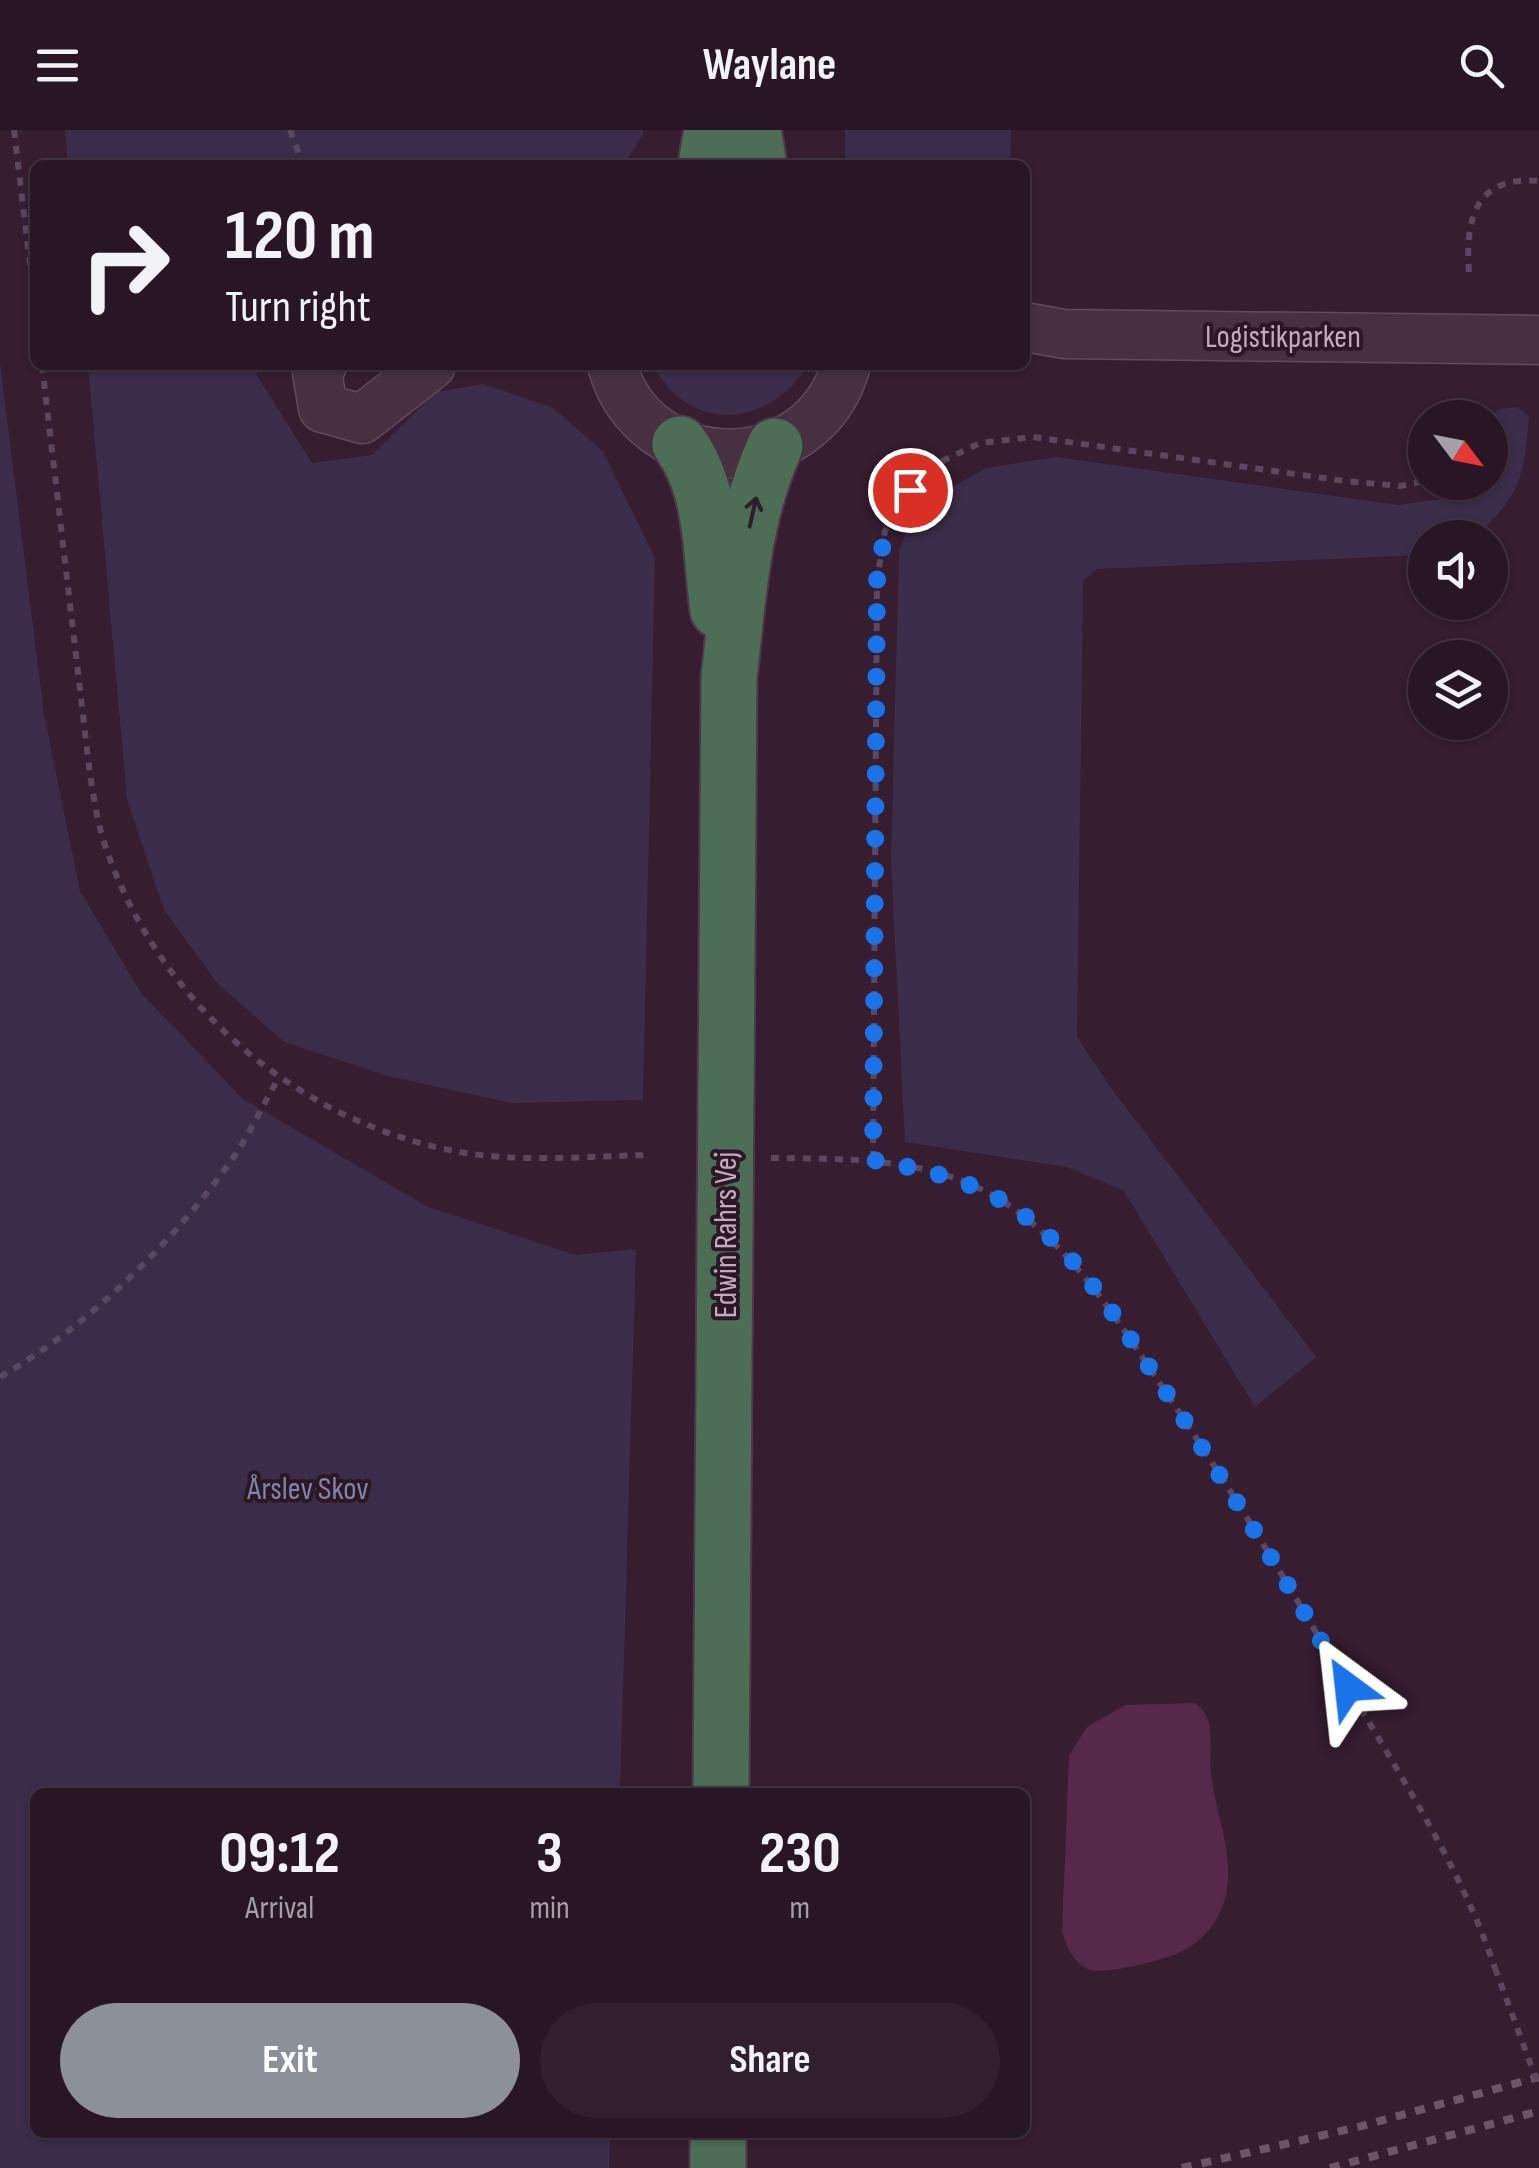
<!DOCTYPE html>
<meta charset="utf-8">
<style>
body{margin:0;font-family:"Sofia Sans Condensed",sans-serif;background:#301f2c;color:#f1f3f6;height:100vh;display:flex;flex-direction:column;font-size:38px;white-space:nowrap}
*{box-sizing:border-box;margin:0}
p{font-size:32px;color:#a59fa6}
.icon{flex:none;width:55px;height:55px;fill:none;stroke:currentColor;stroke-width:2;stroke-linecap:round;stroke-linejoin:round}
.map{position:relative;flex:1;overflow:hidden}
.panel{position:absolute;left:30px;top:1658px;width:1000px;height:350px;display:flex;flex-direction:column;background:#281624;border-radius:15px;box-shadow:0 2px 8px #0004,0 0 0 2px #443541}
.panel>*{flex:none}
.banner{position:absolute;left:30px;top:30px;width:1000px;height:210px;border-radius:15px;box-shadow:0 2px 8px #0004,0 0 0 2px #443541;background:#281624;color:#f1f3f6;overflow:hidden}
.needle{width:65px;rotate:122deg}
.controls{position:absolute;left:1408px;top:270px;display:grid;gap:20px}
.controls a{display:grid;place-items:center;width:100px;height:100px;border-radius:50%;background:#281624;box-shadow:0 2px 8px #0004,0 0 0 2px #443541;font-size:50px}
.pin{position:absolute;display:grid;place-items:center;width:85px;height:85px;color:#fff;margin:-42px;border:5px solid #fff;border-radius:50%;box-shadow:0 2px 10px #0007}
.me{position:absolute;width:110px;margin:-55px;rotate:330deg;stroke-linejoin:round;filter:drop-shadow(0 0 8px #0008)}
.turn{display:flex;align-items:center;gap:35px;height:210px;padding:0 30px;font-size:45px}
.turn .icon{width:130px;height:130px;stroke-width:2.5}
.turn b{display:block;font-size:70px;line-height:85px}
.eta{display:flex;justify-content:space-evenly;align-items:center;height:170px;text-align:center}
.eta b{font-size:60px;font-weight:700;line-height:70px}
.cta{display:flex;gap:20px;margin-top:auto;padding:20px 30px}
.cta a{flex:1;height:115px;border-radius:60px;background:#8c9099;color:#fff;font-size:40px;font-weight:700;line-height:115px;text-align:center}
.cta a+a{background:#301f2c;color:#f1f3f6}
header{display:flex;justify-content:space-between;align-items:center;height:130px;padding:0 30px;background:#281624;font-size:45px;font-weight:700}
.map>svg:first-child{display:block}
.green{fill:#3b2d4a}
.water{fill:#56294a}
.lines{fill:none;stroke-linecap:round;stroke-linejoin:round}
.minor-casing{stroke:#624b5b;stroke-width:51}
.highway-casing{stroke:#4e3848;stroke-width:59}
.path{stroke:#5b475f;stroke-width:6;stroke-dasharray:8 8;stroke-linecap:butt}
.minor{stroke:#473141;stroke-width:48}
.highway{stroke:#4d6d56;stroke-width:55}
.rail{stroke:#705468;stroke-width:8;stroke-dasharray:10 10;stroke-linecap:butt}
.path-bridge{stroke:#5b475f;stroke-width:6;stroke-dasharray:8 8;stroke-linecap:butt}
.oneway{stroke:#2e202a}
.route{stroke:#1a73e8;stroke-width:18;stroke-dasharray:0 32.4}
.labels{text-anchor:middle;stroke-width:8;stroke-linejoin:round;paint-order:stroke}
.street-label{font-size:32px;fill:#c4aabc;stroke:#2b1725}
.park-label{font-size:32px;fill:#8184aa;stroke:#2b1725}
</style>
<header><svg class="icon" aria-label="menu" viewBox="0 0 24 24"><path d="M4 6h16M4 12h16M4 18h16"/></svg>Waylane<svg class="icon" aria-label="search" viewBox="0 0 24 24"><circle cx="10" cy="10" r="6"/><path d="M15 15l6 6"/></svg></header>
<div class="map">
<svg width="1539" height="2038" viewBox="0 0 1539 2038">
<rect width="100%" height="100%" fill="#361d30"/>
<g class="green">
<path d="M65,0h578v4l-19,31h-556z"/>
<path d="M845,0h166l-1,35h-165z"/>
<path d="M0,233l44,351 36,177 61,102 102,106 185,108 148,48 60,-6 -16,543h-585v340l575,1 -1,35h-609z"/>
<path d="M88,235h177l-9,9 56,89 60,-8 64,-63 48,-8 69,24 50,43 52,107 -12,542 -132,3 -123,-27 -104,-34 -66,-58 -54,-74 -37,-111z"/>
<path d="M653,235h155c-39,63 -118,70 -155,0z"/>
<path d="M1517,277l12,9c-5,63 -8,78 -54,121l-50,1v17l-328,14 -14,12 -6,456 37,55 202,265 -61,50 -131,-216 -57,-24 -162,-25 -14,-281 8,-310 10,-26 24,-27 53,-30 70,-11 342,48 43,-6 15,-16 34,-1v-65l10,-8z"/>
</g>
<path class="water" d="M1194,1573c24,13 14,47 17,71 5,44 29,93 10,136 -8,19 -24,35 -43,43 -15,7 -76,23 -90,16 -15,-7 -20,-21 -26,-36l7,-177 18,-29 38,-22z"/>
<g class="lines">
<g class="minor-casing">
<g id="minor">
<path d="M1025,197l39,7 475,6"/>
<path d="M322,235l-5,7 6,36 39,11 69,-54"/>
<path d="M612,235c33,118 201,118 234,0"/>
</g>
</g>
<g class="highway-casing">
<g id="highway">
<path d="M753,0l6,35"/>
<path d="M706,35l6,-35"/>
<path d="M680,314c34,46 30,111 38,166"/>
<path d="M721,1662l8,-1114c9,-78 13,-160 46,-232"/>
<path d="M718,2038v-36"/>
</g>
</g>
<g class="path">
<path d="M14,0l21,177"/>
<path d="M290,0l13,35"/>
<path d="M1469,142c-4,-52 6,-97 70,-91"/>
<path d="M42,235l48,410c4,22 7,46 14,67 52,159 192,281 356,310 62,11 129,4 191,3"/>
<path d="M1465,288l2,-16"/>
<path d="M771,1028c82,1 170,-1 240,49 67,47 109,118 154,184 64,95 122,191 179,289 54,93 116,185 151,288"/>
<path d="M873,1029l4,-579 8,-49 25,-41 26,-26 44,-21 53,-6 312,44 55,5 25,-5"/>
<path d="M0,1247c89,-51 179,-140 237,-225 15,-23 27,-49 41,-73"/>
</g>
<use href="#minor" class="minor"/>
<use href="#highway" class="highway"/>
<g class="rail">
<path d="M1182,2038l176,-41 181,-50"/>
<path d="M1330,2038l209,-57"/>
</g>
<path class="path-bridge" d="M1495,1838l44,119"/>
</g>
<defs><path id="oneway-shaft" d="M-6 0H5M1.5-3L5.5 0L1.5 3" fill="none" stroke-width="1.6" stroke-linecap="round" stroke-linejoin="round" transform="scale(2.5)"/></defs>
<use class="oneway" href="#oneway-shaft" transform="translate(753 382) rotate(-77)"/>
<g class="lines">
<path class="route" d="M910,360l-25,41 -8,49 -4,580c48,9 93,18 136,45 66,42 108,115 151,178 66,100 128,200 188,304"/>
</g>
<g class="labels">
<g class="street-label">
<text x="1283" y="217">Logistikparken</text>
<text transform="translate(725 1105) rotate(-90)" y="11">Edwin Rahrs Vej</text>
</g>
<g class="park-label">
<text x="308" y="1369">Årslev Skov</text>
</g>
</g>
</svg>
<div class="controls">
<a><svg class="needle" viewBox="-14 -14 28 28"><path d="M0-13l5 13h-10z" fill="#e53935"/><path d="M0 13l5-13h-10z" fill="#a59fa6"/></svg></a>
<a><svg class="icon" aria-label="sound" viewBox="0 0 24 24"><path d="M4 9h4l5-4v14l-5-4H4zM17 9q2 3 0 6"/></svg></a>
<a><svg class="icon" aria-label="layers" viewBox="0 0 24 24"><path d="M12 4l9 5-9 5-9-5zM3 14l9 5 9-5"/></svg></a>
</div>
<div class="pin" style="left:910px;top:360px;background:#d93025"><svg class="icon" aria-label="arrive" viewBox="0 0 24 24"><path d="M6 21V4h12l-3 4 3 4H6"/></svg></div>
<svg class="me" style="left:1348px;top:1557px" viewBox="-20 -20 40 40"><path d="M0-17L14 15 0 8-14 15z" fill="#1a73e8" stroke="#fff" stroke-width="4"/></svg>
<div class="banner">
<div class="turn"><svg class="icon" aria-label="right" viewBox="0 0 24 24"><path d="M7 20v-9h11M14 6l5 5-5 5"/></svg><div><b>120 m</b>Turn right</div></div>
</div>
<section class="panel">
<div class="eta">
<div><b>09:12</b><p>Arrival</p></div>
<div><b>3</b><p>min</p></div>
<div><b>230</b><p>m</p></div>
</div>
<div class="cta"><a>Exit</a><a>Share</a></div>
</section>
</div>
